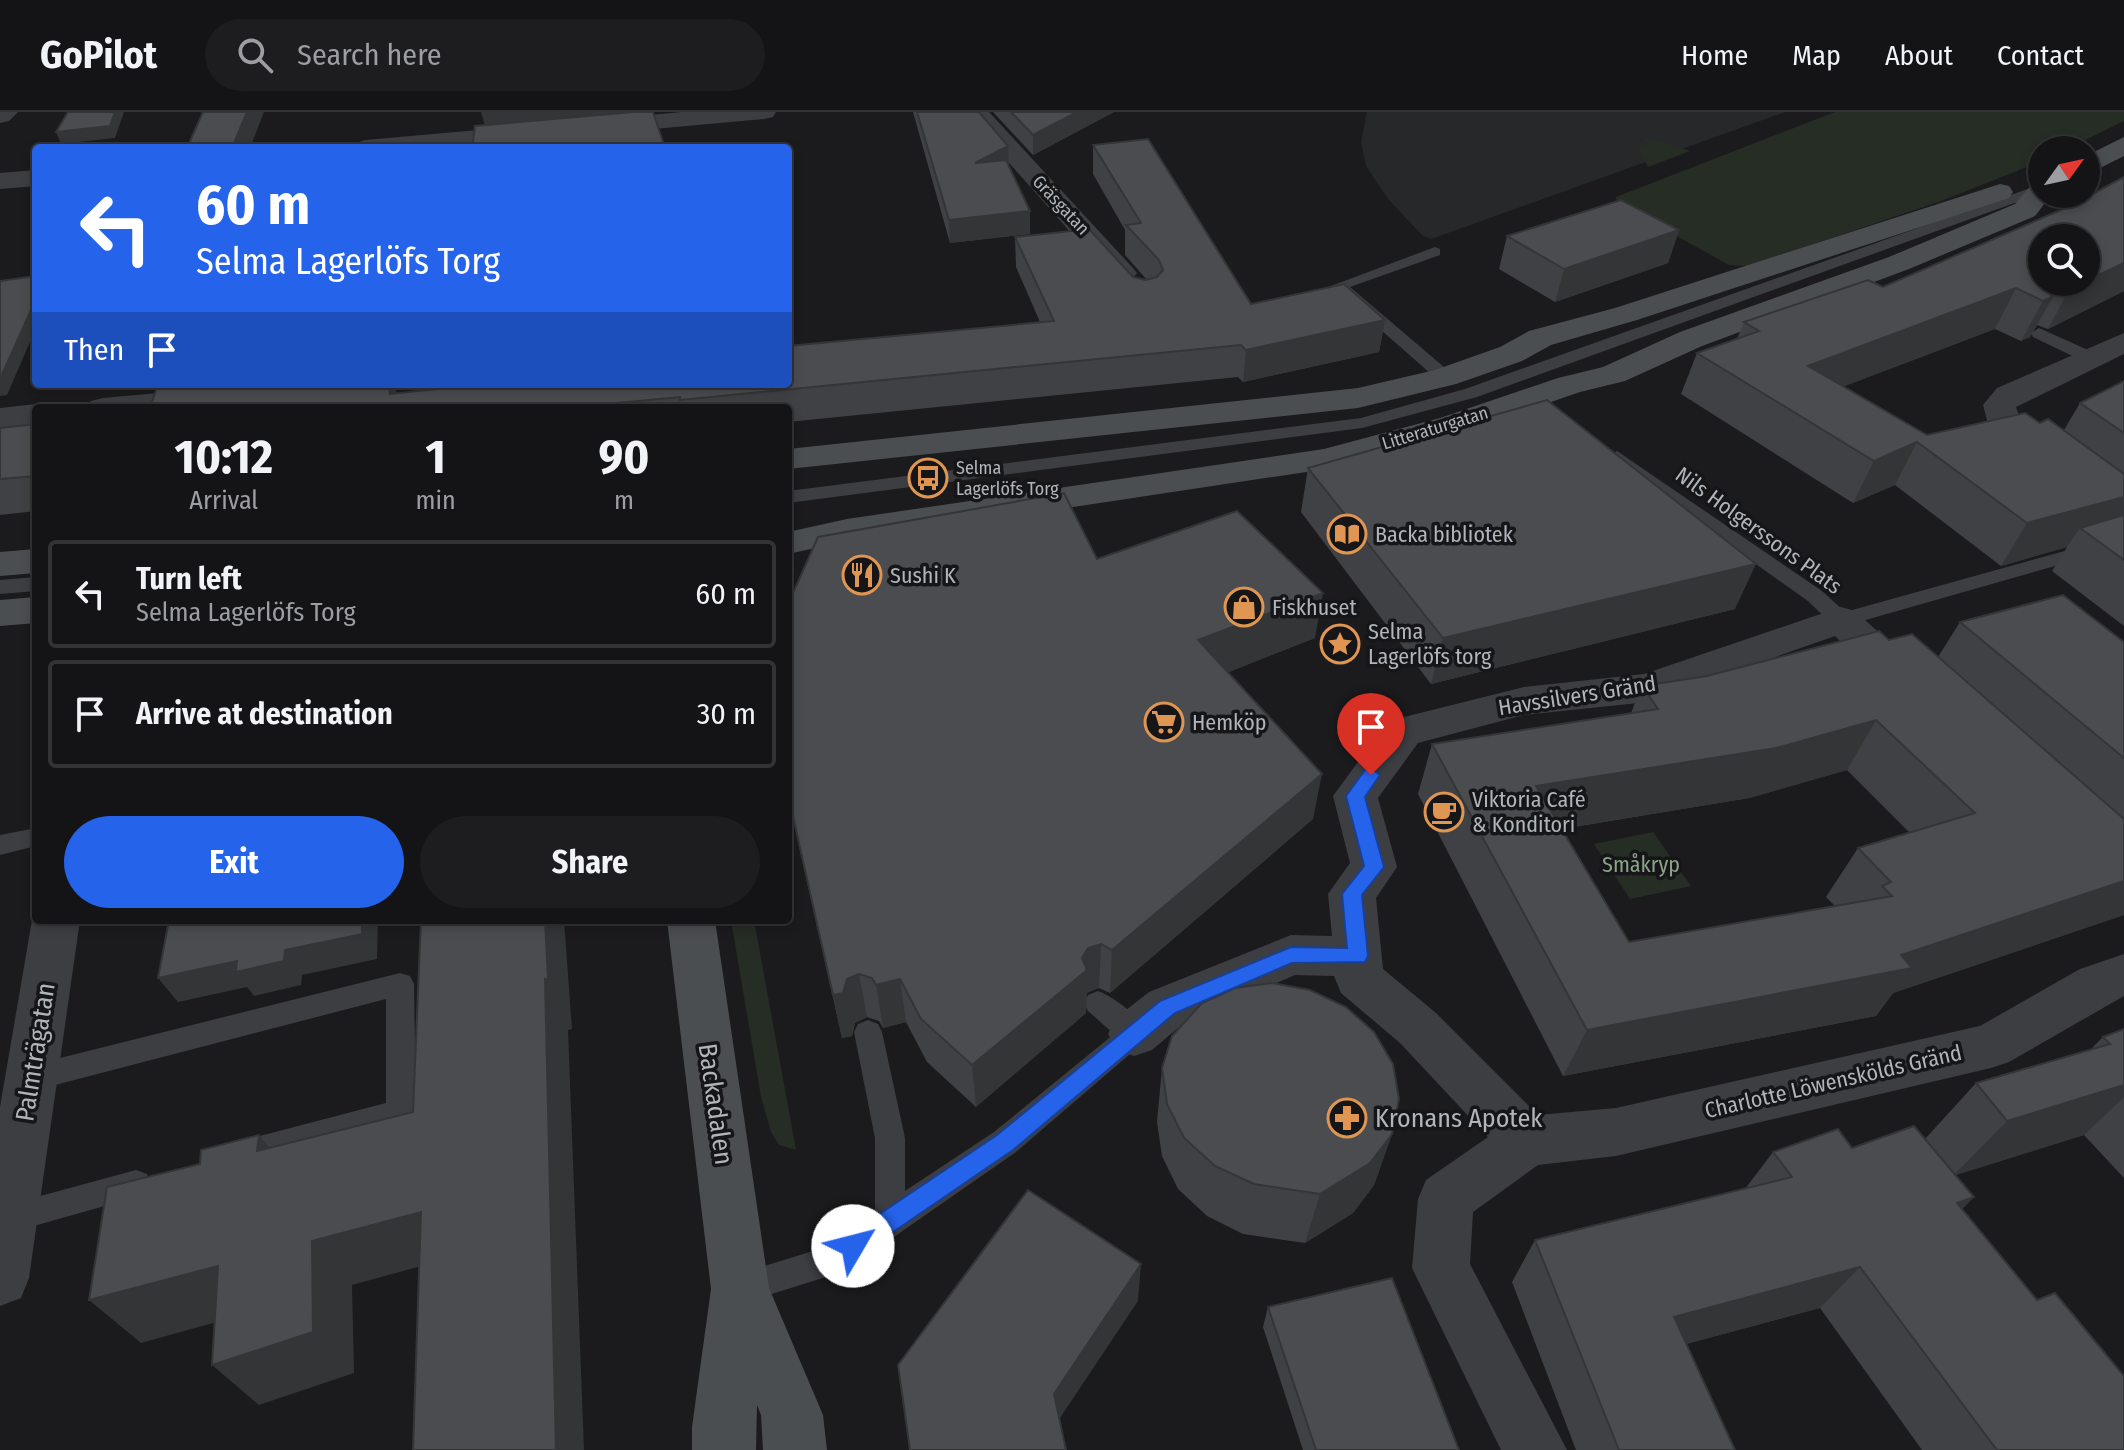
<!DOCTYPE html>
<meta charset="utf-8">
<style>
body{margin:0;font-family:"Fira Sans Condensed",sans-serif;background:#1d1d1f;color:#f1f3f6;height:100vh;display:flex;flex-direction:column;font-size:30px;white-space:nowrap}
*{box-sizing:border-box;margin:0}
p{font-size:26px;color:#9d9ea1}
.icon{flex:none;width:44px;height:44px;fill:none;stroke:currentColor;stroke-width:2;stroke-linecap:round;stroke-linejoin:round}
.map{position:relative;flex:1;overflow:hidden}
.details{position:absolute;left:32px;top:292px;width:760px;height:520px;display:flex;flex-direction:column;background:#141416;border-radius:8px;box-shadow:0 4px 12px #0003,0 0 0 2px #333335}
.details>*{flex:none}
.top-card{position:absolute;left:32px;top:32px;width:760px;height:244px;border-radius:8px;box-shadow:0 4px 12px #0003,0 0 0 2px #333335;background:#2563eb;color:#fff;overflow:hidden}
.needle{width:52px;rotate:57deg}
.fabs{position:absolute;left:2028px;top:24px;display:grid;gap:16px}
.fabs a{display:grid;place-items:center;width:72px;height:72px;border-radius:50%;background:#141416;box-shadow:0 4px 12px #0003,0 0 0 2px #333335;font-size:40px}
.pin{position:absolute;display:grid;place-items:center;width:68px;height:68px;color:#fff;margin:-82px -34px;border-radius:50% 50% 50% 0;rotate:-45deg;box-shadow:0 0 8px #0007}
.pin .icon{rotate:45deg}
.me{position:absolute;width:88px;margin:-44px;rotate:53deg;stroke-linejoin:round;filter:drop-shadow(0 0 6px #0008)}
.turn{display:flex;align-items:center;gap:28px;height:168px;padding:0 32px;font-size:36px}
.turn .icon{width:104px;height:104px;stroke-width:2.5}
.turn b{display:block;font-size:56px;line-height:68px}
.then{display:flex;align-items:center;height:76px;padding:0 32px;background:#0003;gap:16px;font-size:30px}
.eta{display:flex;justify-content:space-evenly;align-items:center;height:136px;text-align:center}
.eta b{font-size:48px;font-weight:700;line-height:56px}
.primary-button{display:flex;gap:16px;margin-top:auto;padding:16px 32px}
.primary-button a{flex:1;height:92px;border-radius:48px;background:#2563eb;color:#fff;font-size:32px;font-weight:700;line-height:92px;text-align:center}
.primary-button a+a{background:#1d1d1f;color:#f1f3f6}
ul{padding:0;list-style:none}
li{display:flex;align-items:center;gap:24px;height:108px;margin:0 16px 12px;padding:0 16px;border:4px solid #333335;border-radius:8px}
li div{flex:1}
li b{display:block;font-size:30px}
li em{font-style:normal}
header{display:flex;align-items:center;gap:48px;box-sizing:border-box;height:112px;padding:0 40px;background:#141416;border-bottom:2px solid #333335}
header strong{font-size:38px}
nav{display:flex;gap:44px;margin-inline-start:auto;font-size:28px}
.search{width:560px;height:72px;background:#1d1d1f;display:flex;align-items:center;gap:20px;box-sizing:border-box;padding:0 28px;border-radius:44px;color:#9d9ea1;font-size:30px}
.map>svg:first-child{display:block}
.built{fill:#27282a}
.green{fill:#262d25}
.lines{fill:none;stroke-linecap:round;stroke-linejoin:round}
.lane{fill:#3d3e42;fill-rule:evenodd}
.street{fill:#3d3e42;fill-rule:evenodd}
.secondary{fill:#4b4e51;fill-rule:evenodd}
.wall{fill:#404144;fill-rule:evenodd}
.shaded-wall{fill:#343537}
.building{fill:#4a4c4f;stroke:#343537;stroke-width:2;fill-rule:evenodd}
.route{fill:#2563eb;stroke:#184099;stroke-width:2}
.labels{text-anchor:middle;stroke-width:7;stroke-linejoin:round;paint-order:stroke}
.far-street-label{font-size:18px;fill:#afb5bb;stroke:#161618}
.far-poi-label{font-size:18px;fill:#afb5bb;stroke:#161618;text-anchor:start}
.street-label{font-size:22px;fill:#afb5bb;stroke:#161618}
.poi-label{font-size:22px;fill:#afb5bb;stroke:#161618;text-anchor:start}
.park-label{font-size:22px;fill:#8ca389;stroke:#161618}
.near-street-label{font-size:26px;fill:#afb5bb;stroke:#161618}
.near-poi-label{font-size:26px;fill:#afb5bb;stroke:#161618;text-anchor:start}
</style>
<header>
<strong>GoPilot</strong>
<div class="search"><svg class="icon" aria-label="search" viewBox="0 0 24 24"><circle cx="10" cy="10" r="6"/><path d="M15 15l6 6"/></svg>Search here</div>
<nav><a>Home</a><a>Map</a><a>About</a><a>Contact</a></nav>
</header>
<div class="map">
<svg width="2124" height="1338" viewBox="0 0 2124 1338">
<rect width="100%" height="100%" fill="#1b1b1d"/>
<path class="built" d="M1367,0h418l-354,127 -9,-4 -33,-35 -23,-34 -5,-24z"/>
<g class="green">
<path d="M1835,0h289v9l-59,29h-23v11l-101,40 -192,65 -20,-1 -112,-62 -1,-6z"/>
<path d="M1642,24l48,15 -42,16 -10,-20 10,-4z"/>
<path d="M1653,720l38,54 -61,13 -36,-55z"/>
<path d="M731,808h23l42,230 -17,-5 -8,-13 -10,-35z"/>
</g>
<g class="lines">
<g class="lane">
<path d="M2042,72v9l-565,204 -115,31 -574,75v-12l573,-73 104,-29z"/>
<path d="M1435,135l5,2v6l-90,32 101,86 3,4 -3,4h-12l-108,-95z"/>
<path d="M2039,216l58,26 3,4 -9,5 -6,-1 -52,-25 -2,-4z"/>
<path d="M1617,339l205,140 23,21 245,-68 10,6 -3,4 -256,73 -8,-2 -25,-24 -198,-140 -2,-4z"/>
<path d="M36,465v14l-36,3v-14z"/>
<path d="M36,716v18l-36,9v-20z"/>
<path d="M400,861l10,3 4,8 2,128 -5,9 -10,4 -164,45 -11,-4 -4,-10 4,-10 11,-4 149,-39v-104l-354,92 -10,-4 -4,-9 4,-9 10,-4z"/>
<path d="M1098,879c18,7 42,26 50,43l-4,8 -128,110 -171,119 -105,33 -11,-5 -5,-11 5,-11 97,-30 49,-35v-74l-21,-106 4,-8 10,-4 10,4 4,8 23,106v53l89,-59 120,-98 -26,-23 -4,-8 4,-8z"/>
<path d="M136,1058l11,4 4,10 -4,10 -138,39 -9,-4v-22z"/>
</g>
<g class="street">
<path d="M0,0h18l-9,9 -9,2z"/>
<path d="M682,0h94l-3,5 -9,2 -166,15 -9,-2 -3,-5 3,-5 9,-2z"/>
<path d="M964,0h25l143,155 5,6 -5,6 -10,3 -10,-3z"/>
<path d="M534,13l9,3 4,5 -4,5 -93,10h-98l4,-5 9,-3z"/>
<path d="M36,58v16l-36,3v-16z"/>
<path d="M2124,221v21l-108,53 5,14 9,9 94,69v28l-13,-3 -105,-80 -18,-20 -5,-19 14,-17z"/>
<path d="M212,276l12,3 4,7 -4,7 -14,3h-124l5,-7 12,-3z"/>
<path d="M36,292l12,4h-12v16l-36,4v-20z"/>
<path d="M1841,495l14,4 60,54 6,10 -6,10c-33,9 -57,-27 -80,-49l-187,66 -124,13 -106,28 -40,55 19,69 -21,31 7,71 53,44 102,102 78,-7 364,-82 100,-57 44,-15v42l-115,66 -18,6 -375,88 -78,9 -65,47 -3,52 97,186h-66l-89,-182 6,-69 8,-19 62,-43 -88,-94 -59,-50 -7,-17 -39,-1 -110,47 -33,28 -18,6 -18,-6 -8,-16 8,-16 33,-26 142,-57 41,1 -4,-42 22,-31 -17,-67 55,-75 136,-34 120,-13z"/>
<path d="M36,800v8h44l-51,358 -8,20 -21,8v-199l32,-187z"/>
</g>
<g class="secondary">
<path d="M2124,25v19l-38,19v-19z"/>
<path d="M2042,69v13h10l-17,22 -126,53 -207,77 -77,35 -45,11 -116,40 -138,37 -479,72 -59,13v-22l59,-13 477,-70 116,-31 118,-40 45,-11 77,-35 209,-75 126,-53 18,-21z"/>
<path d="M2000,72l9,2 4,6 -4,6 -372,122 -86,25 -29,16 -66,23 -98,24 -570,61v-20l570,-61 77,-18 65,-23 29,-16 86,-23z"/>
<path d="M36,437v24l-36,3v-24z"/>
<path d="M36,485v26l-36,3v-26z"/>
<path d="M667,808h48l54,368 54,127 4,35h-64l-2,-35 -4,-10 -1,45h-64v-23l19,-138z"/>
</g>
</g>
<g class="wall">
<path d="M913,0h66l29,34 1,21 21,67 -80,9z"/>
<path d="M993,0h121l-81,43z"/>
<path d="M1093,33l158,159 134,16 -6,32 -136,30 -5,-5 -450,45v-14h-638l247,-14 391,-10v-49l1,11 251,-24 -24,-55 -1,-30 118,40 14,3 -22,-25v-25l-32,-56z"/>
<path d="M2124,65v114l-76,38 -11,-4 -7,12 -9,4 -26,-12 -151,57 83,49 113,-12 24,7 16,-27 44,-22v245l-72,-55 15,-24 -66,19 -106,-81 -42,18 -172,-109 16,-41 40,-14 7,-17 139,-35 187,-81z"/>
<path d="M1679,118l-11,33 -113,39 -56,-33 8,-33z"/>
<path d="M36,312v87l-36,4v-87z"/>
<path d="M1308,356l427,141 -304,75 -130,-172z"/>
<path d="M1097,447l218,79 -87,34 85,147 -203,174 -11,-5 -12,4 -1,21 -110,94 -49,-45 -21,-40 -23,6 -4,-7 -12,-4 -12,6 -3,13 -10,2 -54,-241z"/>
<path d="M1960,510l164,20v273l-231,78 -17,23 -313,60 -145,-282 14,-50 199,-31 11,-27 65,-10 182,-36 49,17zM1847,658l63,63 -52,15 -32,49 9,9 -206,36 -67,-113 187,-31z"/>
<path d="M2124,917v149l-40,-43 -129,40 19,22 -12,12 162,241h-202l-102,-142 -134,36 49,106h-159l-64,-168 23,-42 210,-51 28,-37 79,-4 73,-9 51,-56 114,-33 13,-13z"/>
<path d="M1162,956l230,66 -18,51 -21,28 -48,30 -62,-9 -36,-18 -29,-27 -16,-33 -5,-34z"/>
<path d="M1268,1195l191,143h-156l-40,-123z"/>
</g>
<g class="shaded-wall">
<path d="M115,0h9l-9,26 -54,6 -5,-12z"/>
<path d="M247,0h17l-14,36h-18z"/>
<path d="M481,0h167l-163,14z"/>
<path d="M1077,0h37l-81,43v-20z"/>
<path d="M1008,34l1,22 -34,-5z"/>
<path d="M1030,99v23l-80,9 -1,-23z"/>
<path d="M1679,118l-11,33 -113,39 9,-33z"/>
<path d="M2124,151v28l-76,38 22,-41z"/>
<path d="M2060,173l-30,52 -9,4 22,-40 7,-9z"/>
<path d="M2016,176l-21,41 -205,78 18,-41z"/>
<path d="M36,187v29l-29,67 -7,1v-17z"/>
<path d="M1385,208l-6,32 -136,30 3,-32z"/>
<path d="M388,272h6l3,10h-7z"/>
<path d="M1917,330l-22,43 -42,18 21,-42z"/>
<path d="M2124,385v28l-44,3 -13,19 -66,19 26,-43z"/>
<path d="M1756,452l-21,45 -304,75 12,-46z"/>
<path d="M1323,481l-8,45 -121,48 4,-46z"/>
<path d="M1876,608l-29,50 -98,28 -231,38 18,-50z"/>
<path d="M1322,662l-9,45 -203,174 2,-43z"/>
<path d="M2124,769v34l-231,78 -17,23 -313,60 24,-46 314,-75z"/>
<path d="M362,808h16l-1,39 -75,16 -1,10 -47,11 -7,-9 -69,15 -20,-24 127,-28z"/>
<path d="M545,808h19l8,109 -4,1 16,420h-28l-11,-471z"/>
<path d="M1101,832l-2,44 -12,5 -1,20 -110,94 -4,-42 110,-107 6,-10z"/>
<path d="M859,862l8,43 -12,6 -3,13 -10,2 -9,-43 14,-16z"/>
<path d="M900,867l6,43 -23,6 -7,-43z"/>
<path d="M2124,973v12l-40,38 -131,41 54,-55z"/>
<path d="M1392,1022l-18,51 -21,28 -48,30 15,-49z"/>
<path d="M259,1023l39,47 -41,-31z"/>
<path d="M1974,1085l-44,43 27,-37z"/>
<path d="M421,1100l33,45 -102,28 2,88 -95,32 -47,-40 100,-124z"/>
<path d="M1141,1152l-3,37 -84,126v-33z"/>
<path d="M218,1154l45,43 -122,34 -52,-43z"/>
<path d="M1860,1155l-40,41 -178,48 32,-39z"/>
</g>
<g class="building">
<path d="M68,0h47l-5,14 -54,6z"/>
<path d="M203,0h44l-15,36h-45z"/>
<path d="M634,0h19l12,36h-193l3,-22z"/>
<path d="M917,0h62l29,34 -33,17 31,-3 24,51 -81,9z"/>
<path d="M1011,0h66l-44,23z"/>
<path d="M1148,27l103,165 93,-20 41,36 -139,30 -5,-5 -561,55v-3l-117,11h-413l8,-24h230l2,10 95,-10h303v-38l266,-25 -39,-84 74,-8 44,48 13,3 11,-3 6,-7 -4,-10 -33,-35 15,-2 -48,-78z"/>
<path d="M2124,65v86l-38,18v-43h-44v44h42l-14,6 -10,-3 -10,7 2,5 -9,4 -27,-13 -208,78 119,69 98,-22 15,10 8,-4 76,55v23l-97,26 -110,-81 -43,19 -177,-108 62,-22 -15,-9 124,-42 15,7 187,-81z"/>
<path d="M1621,88l58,30 -115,39 -57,-33z"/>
<path d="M36,164v23l-36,80v-98z"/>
<path d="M2124,269v52l-44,-30z"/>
<path d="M1547,288l209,164 -313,74 -135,-170z"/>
<path d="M36,312v52l-36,3v-51z"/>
<path d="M1064,381l33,66 140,-48 86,82 -125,47 124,134 -210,176 -11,-6 -13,4 -6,10 5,12 -115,95 -51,-46 -21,-40 -24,6 -4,-7 -13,-4 -12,5 -4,14 -10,2 -45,-201v-190l30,-67z"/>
<path d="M2124,403v45l-44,-32z"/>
<path d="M2063,483l61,47v116l-164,-136z"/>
<path d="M1879,519l10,9 23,-6 212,185v62l-223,74 11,13 -325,62 -155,-286 226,-35 -16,-23 65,-10zM1876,608l99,93 -117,35 33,34 -9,4 10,10 -263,46 -93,-156 240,-38z"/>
<path d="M169,808h193v14l-77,16 -1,11 -48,11 1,-11 -79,17z"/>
<path d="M421,808h124l3,59h-3l11,471h-143l8,-238 -109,29 1,91 -101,33 6,-99 -129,34 18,-113 93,-23 1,-14 58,-15 -2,16 156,-39z"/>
<path d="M1272,871l38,7 36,17 28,25 19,32 6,35 -7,35 -22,29 -50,31 -66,-10 -39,-18 -31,-28 -17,-34 -5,-36 10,-32 30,-33 33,-15z"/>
<path d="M2124,917v56l-117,36 -31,-38 134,-39 -7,-7z"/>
<path d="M1914,1014l60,71 -17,6 80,97 18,-7 69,83v74h-127l-137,-183 -186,50 61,133h-116l-84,-210 257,-63 -19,-25 65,-23 14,19z"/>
<path d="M1028,1078l113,74 -87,130 12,56h-156l-12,-85z"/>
<path d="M1392,1166l67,172h-143l-48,-143z"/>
</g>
<path class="route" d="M1371,656l9,7 -15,22 19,70 -22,28 6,61 -3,6 -73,1 -117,50 -162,137 -152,104 -8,4 -9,-4 -3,-8 3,-8 153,-103 163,-134 131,-54 56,1 -5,-54 22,-28 -18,-70 19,-26z"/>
<defs>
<g id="bus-ring" transform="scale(2)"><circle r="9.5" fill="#161618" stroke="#de9652" stroke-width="1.5"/><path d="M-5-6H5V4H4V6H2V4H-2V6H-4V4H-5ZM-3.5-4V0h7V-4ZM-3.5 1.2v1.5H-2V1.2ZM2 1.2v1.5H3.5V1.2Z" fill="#de9652"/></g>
<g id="library-ring" transform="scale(2)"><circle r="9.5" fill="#161618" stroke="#de9652" stroke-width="1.5"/><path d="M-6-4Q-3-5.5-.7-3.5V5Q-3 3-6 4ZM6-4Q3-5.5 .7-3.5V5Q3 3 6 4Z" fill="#de9652"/></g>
<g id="restaurant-ring" transform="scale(2)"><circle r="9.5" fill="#161618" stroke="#de9652" stroke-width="1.5"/><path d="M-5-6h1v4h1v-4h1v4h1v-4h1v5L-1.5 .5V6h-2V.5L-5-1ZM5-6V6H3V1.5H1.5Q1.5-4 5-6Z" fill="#de9652"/></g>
<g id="shop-ring" transform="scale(2)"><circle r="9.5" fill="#161618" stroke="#de9652" stroke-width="1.5"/><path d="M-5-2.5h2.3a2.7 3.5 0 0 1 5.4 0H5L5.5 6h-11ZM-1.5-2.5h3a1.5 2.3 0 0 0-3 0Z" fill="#de9652"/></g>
<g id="sight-ring" transform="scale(2)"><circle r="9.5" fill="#161618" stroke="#de9652" stroke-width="1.5"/><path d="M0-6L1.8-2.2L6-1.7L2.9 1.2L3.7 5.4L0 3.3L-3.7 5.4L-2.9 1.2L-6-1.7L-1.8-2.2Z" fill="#de9652"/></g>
<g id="supermarket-ring" transform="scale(2)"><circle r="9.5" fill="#161618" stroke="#de9652" stroke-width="1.5"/><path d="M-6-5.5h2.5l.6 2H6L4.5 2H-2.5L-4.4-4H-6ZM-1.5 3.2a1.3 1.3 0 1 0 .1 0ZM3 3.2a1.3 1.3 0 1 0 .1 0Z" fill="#de9652"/></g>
<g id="cafe-ring" transform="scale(2)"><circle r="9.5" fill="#161618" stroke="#de9652" stroke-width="1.5"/><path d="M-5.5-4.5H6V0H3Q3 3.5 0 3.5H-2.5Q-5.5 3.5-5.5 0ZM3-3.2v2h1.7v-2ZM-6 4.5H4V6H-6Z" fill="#de9652"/></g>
<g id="pharmacy-ring" transform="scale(2)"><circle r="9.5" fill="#161618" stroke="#de9652" stroke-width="1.5"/><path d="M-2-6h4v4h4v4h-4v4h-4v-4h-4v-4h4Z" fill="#de9652"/></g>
</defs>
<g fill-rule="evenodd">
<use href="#bus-ring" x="928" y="366"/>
<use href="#library-ring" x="1347" y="422"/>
<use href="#restaurant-ring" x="862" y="463"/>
<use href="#shop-ring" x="1244" y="495"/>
<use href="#sight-ring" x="1340" y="532"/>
<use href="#supermarket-ring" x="1164" y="610"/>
<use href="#cafe-ring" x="1444" y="700"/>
<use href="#pharmacy-ring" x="1347" y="1006"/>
</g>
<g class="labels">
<g class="far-street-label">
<text transform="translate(1061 93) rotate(47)" y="6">Gräsgatan</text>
<text transform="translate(1435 316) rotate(-17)" y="6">Litteraturgatan</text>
</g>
<g class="far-poi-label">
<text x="956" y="362">Selma<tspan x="956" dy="21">Lagerlöfs Torg</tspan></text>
</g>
<g class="street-label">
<text transform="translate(1759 418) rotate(36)" y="8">Nils Holgerssons Plats</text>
<text transform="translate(1577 583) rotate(-9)" y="8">Havssilvers Gränd</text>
<text transform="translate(1833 969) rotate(-13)" y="8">Charlotte Löwenskölds Gränd</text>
</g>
<g class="poi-label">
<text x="1375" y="430">Backa bibliotek</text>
<text x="890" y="471">Sushi K</text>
<text x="1272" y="503">Fiskhuset</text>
<text x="1368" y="527">Selma<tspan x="1368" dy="25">Lagerlöfs torg</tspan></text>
<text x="1192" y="618">Hemköp</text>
<text x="1472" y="695">Viktoria Café<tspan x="1472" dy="25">&amp; Konditori</tspan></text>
</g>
<g class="park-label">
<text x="1641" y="760">Småkryp</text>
</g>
<g class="near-street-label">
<text transform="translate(35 940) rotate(-81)" y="9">Palmträgatan</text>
<text transform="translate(716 992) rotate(82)" y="9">Backadalen</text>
</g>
<g class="near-poi-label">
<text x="1375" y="1015">Kronans Apotek</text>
</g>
</g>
</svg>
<div class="fabs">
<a><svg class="needle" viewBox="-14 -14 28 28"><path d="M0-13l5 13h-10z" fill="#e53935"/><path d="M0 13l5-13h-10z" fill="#9d9ea1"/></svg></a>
<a><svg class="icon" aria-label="search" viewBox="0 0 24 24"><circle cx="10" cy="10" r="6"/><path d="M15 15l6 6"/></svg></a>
</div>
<div class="pin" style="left:1371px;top:663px;background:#d93025"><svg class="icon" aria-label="arrive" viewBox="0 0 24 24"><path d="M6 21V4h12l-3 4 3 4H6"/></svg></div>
<svg class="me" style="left:853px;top:1134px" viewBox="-20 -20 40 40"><circle r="19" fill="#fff"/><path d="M0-13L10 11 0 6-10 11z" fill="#2563eb"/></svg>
<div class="top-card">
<div class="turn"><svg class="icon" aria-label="left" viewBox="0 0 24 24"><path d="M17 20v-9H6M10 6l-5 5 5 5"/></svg><div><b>60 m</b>Selma Lagerlöfs Torg</div></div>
<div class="then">Then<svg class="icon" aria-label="arrive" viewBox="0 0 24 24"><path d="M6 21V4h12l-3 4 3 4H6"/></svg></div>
</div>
<section class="details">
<div class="eta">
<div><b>10:12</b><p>Arrival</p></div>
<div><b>1</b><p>min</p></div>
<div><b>90</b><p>m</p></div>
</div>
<ul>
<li><svg class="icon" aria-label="left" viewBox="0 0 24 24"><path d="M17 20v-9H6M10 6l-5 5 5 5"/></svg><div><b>Turn left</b><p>Selma Lagerlöfs Torg</p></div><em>60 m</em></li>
<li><svg class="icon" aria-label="arrive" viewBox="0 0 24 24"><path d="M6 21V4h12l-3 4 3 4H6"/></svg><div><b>Arrive at destination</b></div><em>30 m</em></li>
</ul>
<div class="primary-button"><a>Exit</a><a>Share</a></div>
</section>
</div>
